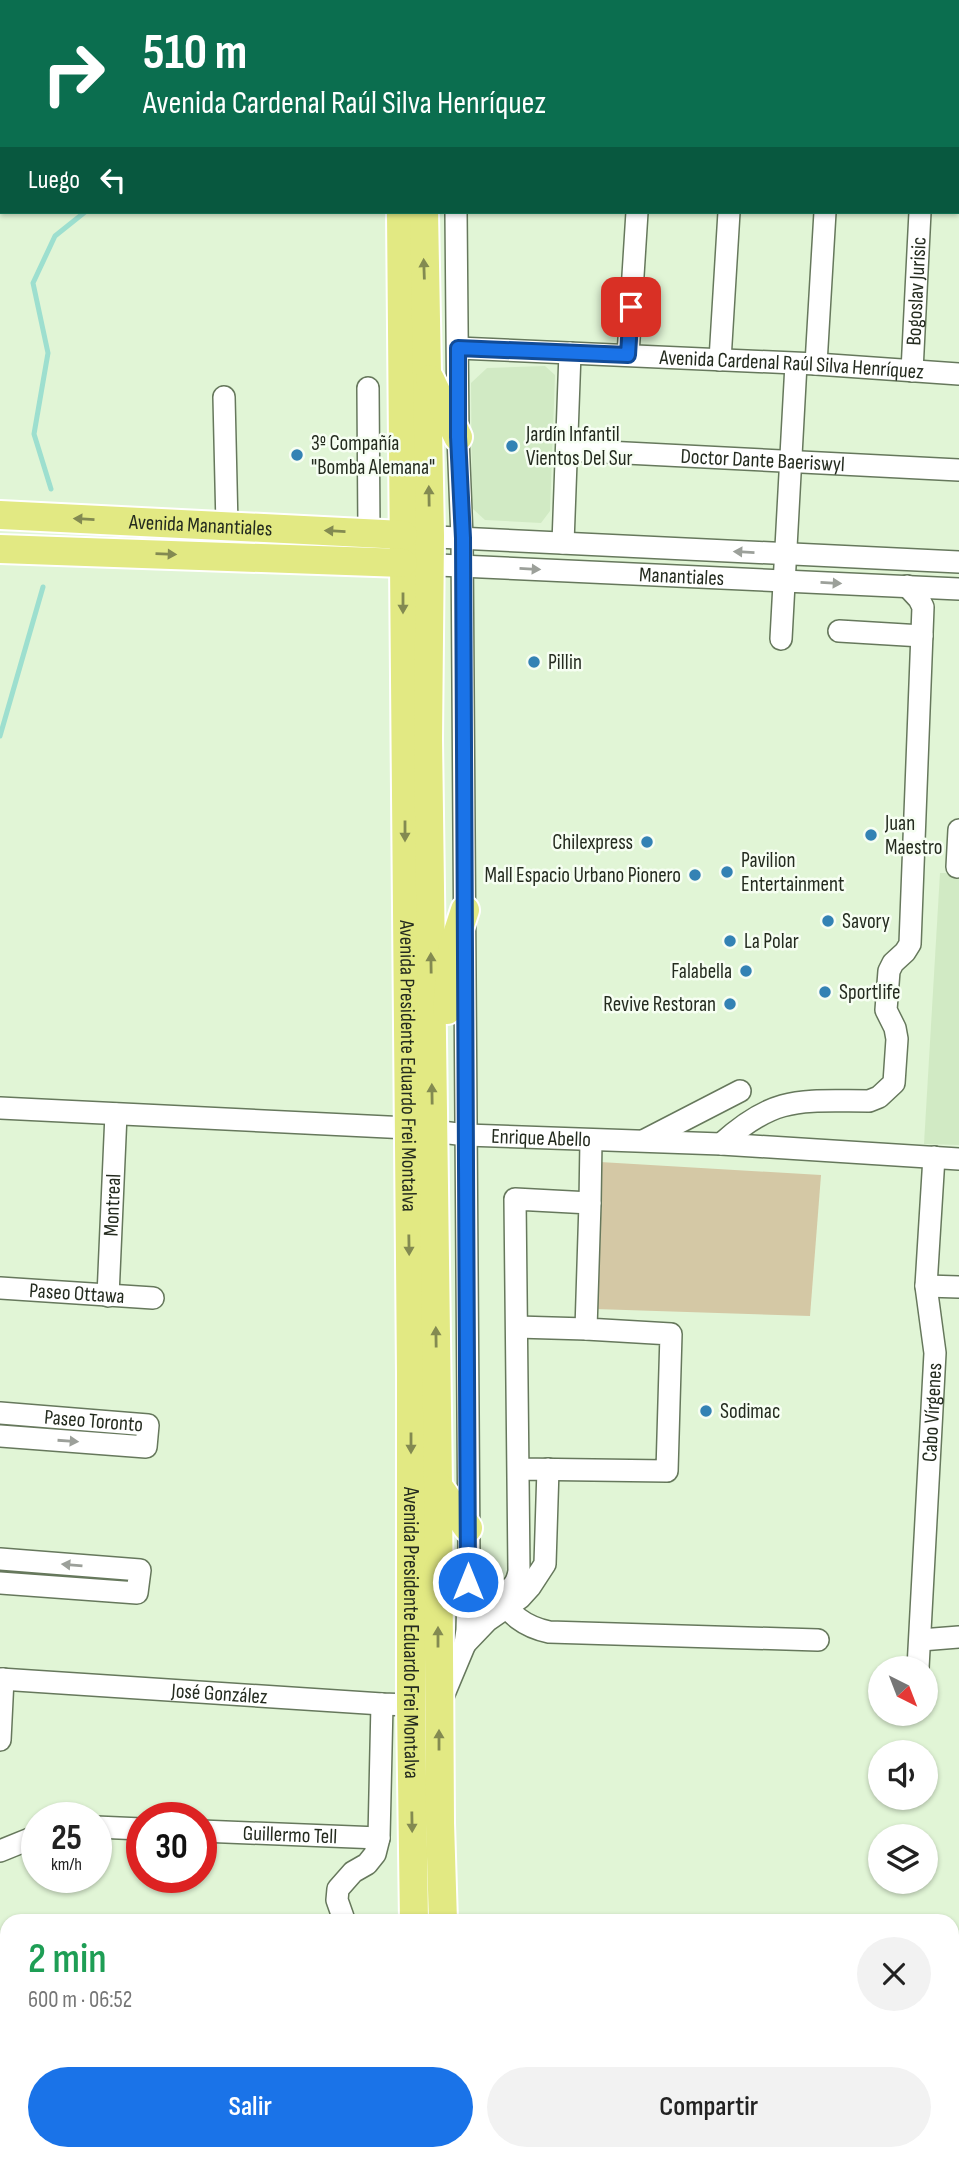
<!DOCTYPE html>
<html lang="es">
<meta charset="utf-8">
<style>
body{margin:0;font-family:"Sofia Sans Condensed",sans-serif;background:#f2f2f2;color:#222;height:100vh;display:flex;flex-direction:column;font-size:26px;white-space:nowrap}
*{box-sizing:border-box;margin:0}
p{font-size:23px;color:#767676}
.icon{flex:none;width:38px;height:38px;fill:none;stroke:currentColor;stroke-width:2;stroke-linecap:round;stroke-linejoin:round}
.map{position:relative;flex:1;overflow:hidden}
.side{position:absolute;left:0px;top:1914px;width:959px;height:247px;display:flex;flex-direction:column;background:#fff;border-radius:21px 21px 0 0;box-shadow:0 2px 5px #0004}
.side>*{flex:none}
.guide{position:absolute;left:0px;top:0px;width:959px;height:214px;box-shadow:0 2px 5px #0004;background:#0b6e4f;color:#fff;overflow:hidden}
.needle{width:46px;rotate:138deg}
.controls{position:absolute;left:868px;top:1656px;display:grid;gap:14px}
.controls a{display:grid;place-items:center;width:70px;height:70px;border-radius:50%;background:#fff;box-shadow:0 2px 5px #0004;font-size:35px}
.speed{position:absolute;left:21px;top:1802px;display:flex;gap:14px;font-size:35px;font-weight:700;text-align:center}
.speed>*{display:grid;place-content:center;width:91px;height:91px;border-radius:50%;background:#fff;box-shadow:0 2px 5px #0004;line-height:1}
.speed small{font-size:18px;font-weight:400}
.speed .limit{border:10px solid #d22;background:#fff;color:#111}
.pin{position:absolute;display:grid;place-items:center;width:60px;height:60px;color:#fff;margin:-30px;border-radius:14px;box-shadow:0 4px 10px #0006}
.me{position:absolute;width:77px;margin:-38px;rotate:0deg;stroke-linejoin:round;filter:drop-shadow(0 0 5px #0008)}
.turn{display:flex;align-items:center;gap:24px;height:147px;padding:0 28px;font-size:32px}
.turn .icon{width:91px;height:91px;stroke-width:2.5}
.turn b{display:block;font-size:49px;line-height:60px}
.then{display:flex;align-items:center;height:66px;padding:0 28px;background:#0003;gap:14px;font-size:26px}
.round{display:grid;place-items:center;flex:none;width:74px;height:74px;border-radius:37px;background:#f2f2f2}
.overview{display:flex;align-items:center;justify-content:space-between;height:119px;padding:0 28px}
h1{font-size:42px;font-weight:600;line-height:52px;color:#1e9e55}
.action{display:flex;gap:14px;margin-top:auto;padding:14px 28px}
.action a{flex:1;height:80px;border-radius:42px;background:#1a73e8;color:#fff;font-size:28px;font-weight:600;line-height:80px;text-align:center}
.action a+a{background:#f2f2f2;color:#222}
.map>svg:first-child{display:block}
.built{fill:#d1eac4}
.green{fill:#d4c8a5}
.lines{fill:none;stroke-linecap:round;stroke-linejoin:round}
.stream{stroke:#9ddfcf;stroke-width:5}
.minor-casing{stroke:#66785c;stroke-width:24}
.major-casing{stroke:#fff;stroke-width:32}
.path{stroke:#92a18a;stroke-width:2.5;stroke-dasharray:2 5;stroke-linecap:butt}
.minor{stroke:#fff;stroke-width:21}
.major{stroke:#e2e983;stroke-width:28}
.oneway{fill:#838a51}
.oneway2{fill:#9ca09a}
.route-casing{stroke:#114b97;stroke-width:18}
.route{stroke:#1a73e8;stroke-width:12}
.poi-dot{fill:#3382b4;stroke:#f6fef2;stroke-width:2.5}
.labels{text-anchor:middle;stroke-width:5;stroke-linejoin:round;paint-order:stroke}
.street-label{font-size:21px;fill:#242b1f;stroke:#f6fef2}
.poi-label{font-size:21px;fill:#242b1f;stroke:#f6fef2;text-anchor:start}
</style>
<div class="map">
<svg width="959" height="2160" viewBox="0 0 959 2160">
<rect width="100%" height="100%" fill="#e1f5d6"/>
<g class="built">
<path d="M545,366l10,9 -5,136 -9,12 -56,-3 -13,-12 -1,-125 16,-15z"/>
<path d="M940,873h19v272l-35,-1z"/>
</g>
<g class="green">
<path d="M600,1162l221,13 -11,141 -215,-7z"/>
<path d="M959,2115v45h-205l7,-6h191v-37z"/>
</g>
<g class="lines">
<g class="stream">
<path d="M51,489l-17,-55 14,-81 -15,-70 22,-47 30,-24"/>
<path d="M0,736l43,-149"/>
</g>
<g class="minor-casing">
<g id="minor">
<path d="M183,0l25,2"/>
<path d="M373,2v-2"/>
<path d="M459,2v-2"/>
<path d="M957,39h2"/>
<path d="M957,141h2"/>
<path id="s1" d="M458,348l358,16 143,10"/>
<path d="M628,355l9,-143"/>
<path d="M720,360l9,-148"/>
<path d="M816,364l9,-152"/>
<path id="s2" d="M912,371l8,-159"/>
<path d="M368,388l1,145"/>
<path d="M224,397l3,129"/>
<path id="s3" d="M567,450l392,20"/>
<path d="M416,536l543,26"/>
<path d="M563,543l7,-190"/>
<path id="s4" d="M416,564l543,25"/>
<path d="M839,631l83,5"/>
<path d="M781,639l15,-275"/>
<path d="M957,867l2,-37"/>
<path id="s5" d="M0,1108l408,20 58,7 255,9 238,15"/>
<path d="M645,1140l95,-49"/>
<path d="M721,1144c54,-49 79,-43 148,-43l10,-4 15,-14 3,-44 -2,-11 -9,-18 3,-39 4,-8 12,-11 5,-8 13,-337 -4,-8 -12,-13"/>
<path d="M590,1203l1,-63"/>
<path d="M926,1286l33,1"/>
<path id="s6" d="M0,1288l153,10"/>
<path id="s7" d="M108,1296l8,-182"/>
<path d="M517,1327l69,2"/>
<path id="s8" d="M0,1413l148,12 -2,22 -146,-11"/>
<path d="M469,1558l12,21 14,12c15,3 22,-7 24,-20l-4,-372 75,4 -4,126 85,5 -4,137 -148,-2"/>
<path d="M0,1559l140,11 -3,23 -137,-10"/>
<path d="M488,1586c21,24 29,39 61,46l269,8"/>
<path d="M921,1640l38,-3"/>
<path d="M465,1644l22,-23 33,-23 10,-11 15,-23 3,-95"/>
<path id="s9" d="M918,1668l17,-315 -9,-67 8,-129"/>
<path id="s10" d="M0,1679l382,25 57,2 26,-62 2,-14 2,-72 -7,-1020 -4,-101 -2,-225"/>
<path d="M0,1740l3,-61"/>
<path d="M96,1827l46,2"/>
<path id="s11" d="M201,1831l178,7"/>
<path d="M0,1851l37,-15"/>
<path d="M343,1917l-6,-17 1,-11 15,-17 14,-8 8,-10 4,-16 3,-134"/>
</g>
</g>
<g class="major-casing">
<g id="major">
<path d="M400,2v-2"/>
<path d="M427,2v-2"/>
<path id="s12" d="M401,212l10,1163v330l3,217"/>
<path d="M424,212l6,324 -2,203 10,747 2,337 3,99"/>
<path d="M430,379l28,58"/>
<path id="s13" d="M0,515l403,20"/>
<path d="M0,549l403,14"/>
<path d="M447,1010l5,-60 13,-40"/>
<path d="M438,1486l30,42"/>
<path d="M417,2154v6"/>
<path d="M447,2154v6"/>
</g>
</g>
<path class="path" d="M528,2160v-6"/>
<use href="#minor" class="minor"/>
<use href="#major" class="major"/>
</g>
<defs><path id="oneway-solid" d="M-6-.8H1V-3.2L6.5 0L1 3.2V.8H-6Z" transform="scale(1.75)"/></defs>
<g class="oneway">
<use href="#oneway-solid" transform="translate(424 269) rotate(-92)"/>
<use href="#oneway-solid" transform="translate(429 496) rotate(-91)"/>
<use href="#oneway-solid" transform="translate(84 519) rotate(-177)"/>
<use href="#oneway-solid" transform="translate(335 531) rotate(-177)"/>
<use href="#oneway-solid" transform="translate(166 554) rotate(2)"/>
<use href="#oneway-solid" transform="translate(403 603) rotate(90)"/>
<use href="#oneway-solid" transform="translate(405 831) rotate(90)"/>
<use href="#oneway-solid" transform="translate(431 963) rotate(-91)"/>
<use href="#oneway-solid" transform="translate(432 1094) rotate(-91)"/>
<use href="#oneway-solid" transform="translate(409 1245) rotate(89)"/>
<use href="#oneway-solid" transform="translate(436 1337) rotate(-91)"/>
<use href="#oneway-solid" transform="translate(411 1443) rotate(90)"/>
<use href="#oneway-solid" transform="translate(438 1637) rotate(-90)"/>
<use href="#oneway-solid" transform="translate(439 1740) rotate(-90)"/>
<use href="#oneway-solid" transform="translate(412 1822) rotate(89)"/>
</g>
<g class="oneway2">
<use href="#oneway-solid" transform="translate(744 552) rotate(-177)"/>
<use href="#oneway-solid" transform="translate(530 569) rotate(3)"/>
<use href="#oneway-solid" transform="translate(831 583) rotate(3)"/>
<use href="#oneway-solid" transform="translate(68 1441) rotate(4)"/>
<use href="#oneway-solid" transform="translate(72 1565) rotate(-175)"/>
</g>
<g class="lines">
<g class="route-casing">
<path id="route" d="M468,1582l-5,-1044 -5,-101v-89l170,7 3,-48"/>
</g>
<use href="#route" class="route"/>
</g>
<g class="poi-dot">
<circle cx="512" cy="446" r="7"/>
<circle cx="297" cy="455" r="7"/>
<circle cx="534" cy="662" r="7"/>
<circle cx="871" cy="835" r="7"/>
<circle cx="647" cy="842" r="7"/>
<circle cx="727" cy="872" r="7"/>
<circle cx="695" cy="875" r="7"/>
<circle cx="828" cy="921" r="7"/>
<circle cx="730" cy="941" r="7"/>
<circle cx="746" cy="971" r="7"/>
<circle cx="825" cy="992" r="7"/>
<circle cx="730" cy="1004" r="7"/>
<circle cx="706" cy="1411" r="7"/>
</g>
<g class="labels">
<g class="street-label">
<text dy="7" stroke="none"><textPath href="#s2" startOffset="80">Bogoslav Jurisic</textPath></text>
<text dy="7" stroke="none"><textPath href="#s1" startOffset="334">Avenida Cardenal Raúl Silva Henríquez</textPath></text>
<text dy="7" stroke="none"><textPath href="#s3" startOffset="196">Doctor Dante Baeriswyl</textPath></text>
<text dy="7" stroke="none"><textPath href="#s13" startOffset="201">Avenida Manantiales</textPath></text>
<text dy="7" stroke="none"><textPath href="#s4" startOffset="266">Manantiales</textPath></text>
<text dy="7" stroke="none"><textPath href="#s12" startOffset="854">Avenida Presidente Eduardo Frei Montalva</textPath></text>
<text dy="7" stroke="none"><textPath href="#s5" startOffset="542">Enrique Abello</textPath></text>
<text dy="7" stroke="none"><textPath href="#s7" startOffset="91">Montreal</textPath></text>
<text dy="7" stroke="none"><textPath href="#s6" startOffset="77">Paseo Ottawa</textPath></text>
<text dy="7" stroke="none"><textPath href="#s9" startOffset="256">Cabo Vírgenes</textPath></text>
<text dy="7" stroke="none"><textPath href="#s8" startOffset="94">Paseo Toronto</textPath></text>
<text dy="7" stroke="none"><textPath href="#s12" startOffset="1421">Avenida Presidente Eduardo Frei Montalva</textPath></text>
<text dy="7" stroke="none"><textPath href="#s10" startOffset="220">José González</textPath></text>
<text dy="7" stroke="none"><textPath href="#s11" startOffset="89">Guillermo Tell</textPath></text>
</g>
<g class="poi-label">
<text x="526" y="441">Jardín Infantil<tspan x="526" dy="24">Vientos Del Sur</tspan></text>
<text x="311" y="450">3º Compañía<tspan x="311" dy="24">"Bomba Alemana"</tspan></text>
<text x="548" y="669">Pillin</text>
<text x="885" y="830">Juan<tspan x="885" dy="24">Maestro</tspan></text>
<text x="633" y="849" text-anchor="end">Chilexpress</text>
<text x="741" y="867">Pavilion<tspan x="741" dy="24">Entertainment</tspan></text>
<text x="681" y="882" text-anchor="end">Mall Espacio Urbano Pionero</text>
<text x="842" y="928">Savory</text>
<text x="744" y="948">La Polar</text>
<text x="732" y="978" text-anchor="end">Falabella</text>
<text x="839" y="999">Sportlife</text>
<text x="716" y="1011" text-anchor="end">Revive Restoran</text>
<text x="720" y="1418">Sodimac</text>
</g>
</g>
</svg>
<div class="controls">
<a><svg class="needle" viewBox="-14 -14 28 28"><path d="M0-13l5 13h-10z" fill="#e53935"/><path d="M0 13l5-13h-10z" fill="#767676"/></svg></a>
<a><svg class="icon" aria-label="sound" viewBox="0 0 24 24"><path d="M4 9h4l5-4v14l-5-4H4zM17 9q2 3 0 6"/></svg></a>
<a><svg class="icon" aria-label="layers" viewBox="0 0 24 24"><path d="M12 4l9 5-9 5-9-5zM3 14l9 5 9-5"/></svg></a>
</div>
<div class="speed"><div>25<small>km/h</small></div><div class="limit">30</div></div>
<div class="pin" style="left:631px;top:307px;background:#d93025"><svg class="icon" aria-label="arrive" viewBox="0 0 24 24"><path d="M6 21V4h12l-3 4 3 4H6"/></svg></div>
<svg class="me" style="left:468px;top:1582px" viewBox="-20 -20 40 40"><circle r="17" fill="#1a73e8" stroke="#fff" stroke-width="3"/><path d="M0-11L8 9 0 5-8 9z" fill="#fff"/></svg>
<div class="guide">
<div class="turn"><svg class="icon" aria-label="right" viewBox="0 0 24 24"><path d="M7 20v-9h11M14 6l5 5-5 5"/></svg><div><b>510 m</b>Avenida Cardenal Raúl Silva Henríquez</div></div>
<div class="then">Luego<svg class="icon" aria-label="left" viewBox="0 0 24 24"><path d="M17 20v-9H6M10 6l-5 5 5 5"/></svg></div>
</div>
<section class="side">
<div class="overview"><div><h1>2 min</h1><p>600 m · 06:52</p></div><a class="round"><svg class="icon" aria-label="close" viewBox="0 0 24 24"><path d="M6 6l12 12M18 6L6 18"/></svg></a></div>
<div class="action"><a>Salir</a><a>Compartir</a></div>
</section>
</div>
